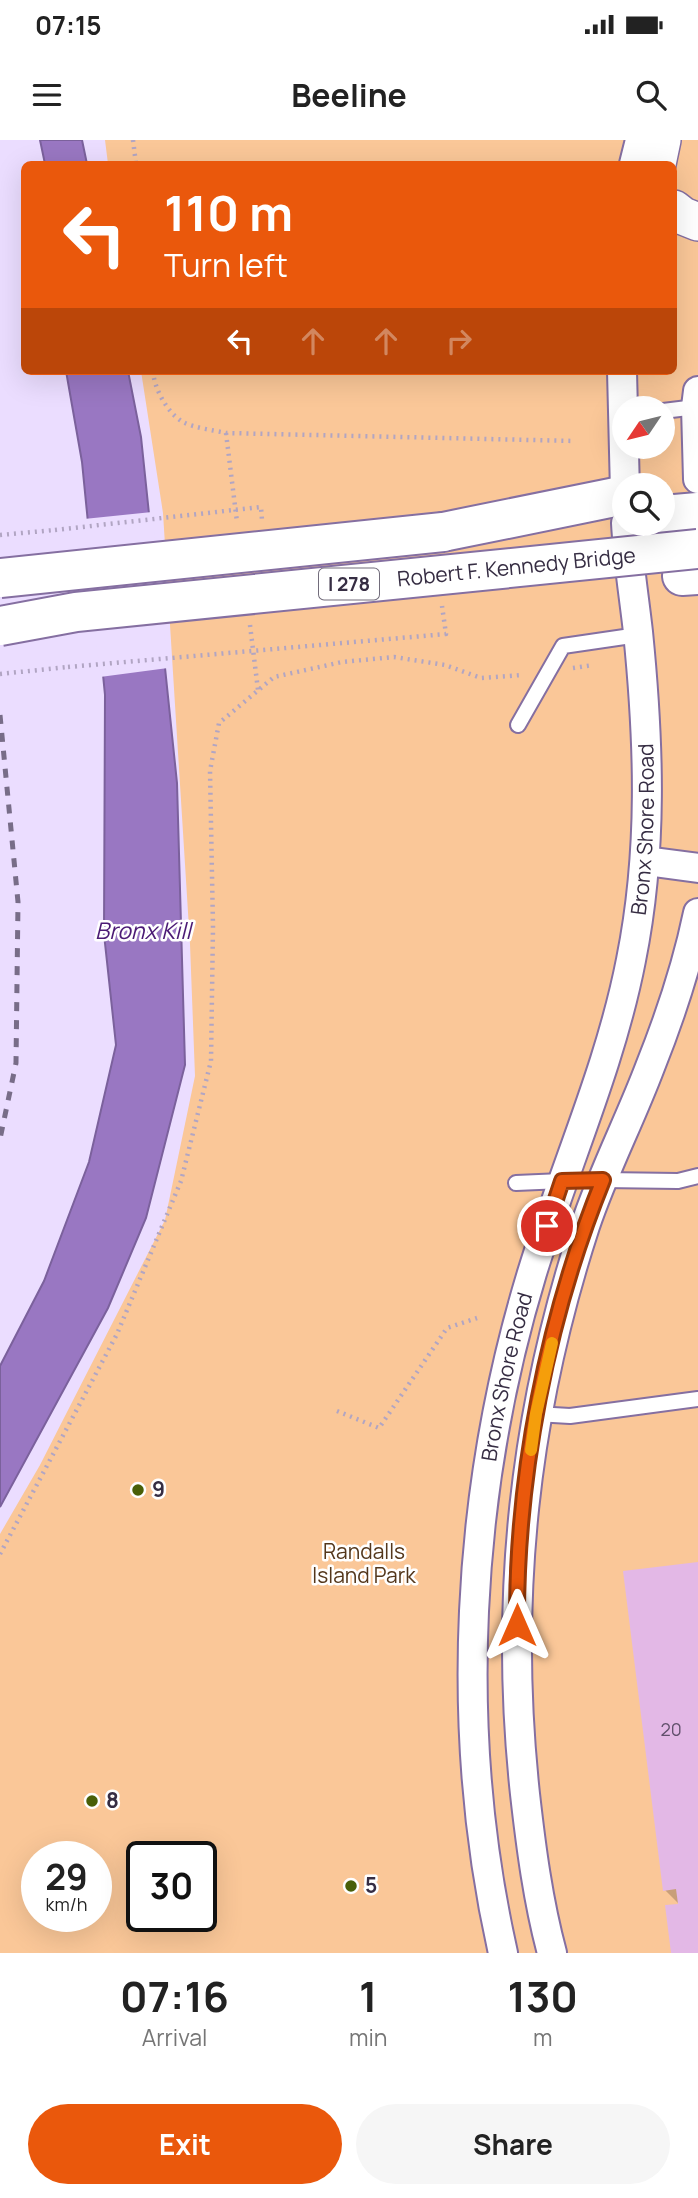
<!DOCTYPE html>
<style>
body{margin:0;font-family:Manrope,sans-serif;background:#f6f6f6;color:#222;height:100vh;display:flex;flex-direction:column;font-size:26px;white-space:nowrap}
*{box-sizing:border-box;margin:0}
p{font-size:23px;color:#767676}
.icon{flex:none;width:38px;height:38px;fill:none;stroke:currentColor;stroke-width:2;stroke-linecap:round;stroke-linejoin:round}
.map{position:relative;height:1813px;overflow:hidden}
.details{display:flex;flex-direction:column;background:#fff;flex:1}
.details>*{flex:none}
.hud{position:absolute;left:21px;top:21px;width:656px;height:214px;border-radius:10px;box-shadow:0 7px 28px #0002;background:#ea580c;color:#fff;overflow:hidden}
.needle{width:46px;rotate:235deg}
.fabs{position:absolute;left:612px;top:256px;display:grid;gap:14px}
.fabs a{display:grid;place-items:center;width:63px;height:63px;border-radius:50%;background:#fff;box-shadow:0 7px 28px #0002;font-size:35px}
.speed{position:absolute;left:21px;top:1701px;display:flex;gap:14px;font-size:35px;font-weight:700;text-align:center}
.speed>*{display:grid;place-content:center;width:91px;height:91px;border-radius:50%;background:#fff;box-shadow:0 7px 28px #0002;line-height:1}
.speed small{font-size:18px;font-weight:400}
.speed .limit{border:4px solid #111;border-radius:10px;background:#fff;color:#111}
.pin{position:absolute;display:grid;place-items:center;width:60px;height:60px;color:#fff;margin:-30px;border:4px solid #fff;border-radius:50%;box-shadow:0 2px 7px #0007}
.me{position:absolute;width:77px;margin:-38px;rotate:0deg;stroke-linejoin:round;filter:drop-shadow(0 0 5px #0008)}
.turn{display:flex;align-items:center;gap:24px;height:147px;padding:0 28px;font-size:32px}
.turn .icon{width:91px;height:91px;stroke-width:2.5}
.turn b{display:block;font-size:49px;line-height:60px}
.lanes{display:flex;align-items:center;height:66px;padding:0 28px;background:#0003;justify-content:center;gap:35px;direction:ltr}
.lanes .off{opacity:.35}
.eta{display:flex;justify-content:space-evenly;align-items:center;height:119px;text-align:center}
.eta b{font-size:42px;font-weight:700;line-height:49px}
.button{display:flex;gap:14px;margin-top:auto;padding:14px 28px}
.button a{flex:1;height:80px;border-radius:42px;background:#ea580c;color:#fff;font-size:28px;font-weight:700;line-height:80px;text-align:center}
.button a+a{background:#f6f6f6;color:#222}
.status{display:flex;justify-content:space-between;align-items:center;height:49px;padding:0 35px;background:#fff;direction:ltr}
.status svg{height:19px;fill:currentColor}
header{display:flex;justify-content:space-between;align-items:center;height:91px;padding:0 28px;background:#fff;font-size:32px;font-weight:700}
.map>svg:first-child{display:block}
.green{fill:#fac798;fill-rule:evenodd}
.water{fill:#9977c2;stroke:#7b619c;stroke-width:2}
.pier{fill:#ebddff}
.shadow{fill:#0003}
.building{fill:#e3b8e6}
.lines{fill:none;stroke-linecap:round;stroke-linejoin:round}
.service-casing{stroke:#856fa1;stroke-width:18}
.minor-casing{stroke:#856fa1;stroke-width:32}
.tertiary-casing{stroke:#856fa1;stroke-width:40}
.motorway-casing{stroke:#856fa1;stroke-width:42}
.path{stroke:#b1a5c3;stroke-width:4.5;stroke-dasharray:2 5;stroke-linecap:butt}
.service{stroke:#fff;stroke-width:14}
.minor{stroke:#fff;stroke-width:28}
.tertiary{stroke:#fff;stroke-width:37}
.motorway{stroke:#fff;stroke-width:38}
.rail{stroke:#786d88;stroke-width:5;stroke-dasharray:9 9;stroke-linecap:butt}
.motorway-bridge-casing{stroke:#856fa1;stroke-width:42;stroke-linecap:butt}
.path-bridge{stroke:#b1a5c3;stroke-width:4.5;stroke-dasharray:2 5;stroke-linecap:butt}
.motorway-bridge{stroke:#fff;stroke-width:38}
.route-casing{stroke:#983908;stroke-width:18}
.route{stroke:#ea580c;stroke-width:12}
.slow{stroke:#f59e0b;stroke-width:12}
.poi-dot{fill:#495f08;stroke:#fff;stroke-width:2.5}
.labels{text-anchor:middle;stroke-width:5;stroke-linejoin:round;paint-order:stroke}
.number-label{font-size:18px;fill:#61506c}
.shield{fill:#fff;stroke:#726c7b;stroke-width:2}
.shield-label{font-size:19px;font-weight:bold;fill:#362d43}
.street-label{font-size:21px;fill:#362d43;stroke:#fff}
.poi-label{font-size:21px;font-weight:bold;fill:#362d43;stroke:#fff;text-anchor:start}
.park-label{font-size:21px;fill:#54371b;stroke:#fff}
.water-label{font-size:23px;font-style:italic;fill:#4b1a75;stroke:#fff}
</style>
<div class="status"><b>07:15</b><svg viewBox="0 0 49 12"><path d="M0 12V9h3v3zM5 12V6h3v6zM10 12V3h3v9zM15 12V0h3v12zM26 1h20v11H26zM47 4h2v5h-2z"/></svg></div>
<header><svg class="icon" aria-label="menu" viewBox="0 0 24 24"><path d="M4 6h16M4 12h16M4 18h16"/></svg>Beeline<svg class="icon" aria-label="search" viewBox="0 0 24 24"><circle cx="10" cy="10" r="6"/><path d="M15 15l6 6"/></svg></header>
<div class="map">
<svg width="698" height="1813" viewBox="0 0 698 1813">
<rect width="100%" height="100%" fill="#ebddff"/>
<path class="green" d="M105,0h593v1813h-698v-419l40,-69 125,-245 30,-144 -5,-132 -27,-431 -22,-142h533v-207h-566zM625,268h38v38h-38zM625,345h38v38h-38zM37,1717h59v59h-59zM142,1717h59v59h-59z"/>
<g class="water">
<path d="M40,0h42l5,24h-42z"/>
<path d="M66,231h62l13,66 36,346 8,282 -39,153 -38,90 -108,199v-141l44,-85 45,-119 27,-117 -12,-111 1,-239 -23,-233z"/>
</g>
<path class="pier" d="M152,372l16,156 -68,9 -16,-158z"/>
<path class="shadow" d="M698,1424v389h-25l7,-48 -15,-15z"/>
<path class="building" d="M698,1422v391h-27l-6,-48 13,-1 -2,-15 -13,2 -40,-320z"/>
<g class="lines">
<g class="service-casing">
<g id="service">
<path d="M663,271l33,-4"/>
<path d="M518,585l45,-79 75,-11"/>
<path d="M603,1040l75,1 20,-5"/>
<path d="M516,1043l46,-2"/>
<path d="M536,1274l34,2 128,-17"/>
</g>
</g>
<g class="minor-casing">
<g id="minor">
<path d="M634,24l6,-24"/>
<path d="M622,231l3,121"/>
<path d="M698,251l-2,16 2,72"/>
<path d="M646,721l52,7"/>
<path id="s1" d="M503,1813c-50,-222 -37,-463 29,-680 32,-105 78,-205 99,-313 22,-109 18,-218 7,-328 -4,-36 -10,-72 -12,-109"/>
<path d="M552,1813c-14,-52 -21,-106 -27,-159 -21,-195 -1,-381 60,-568 18,-54 45,-106 65,-159 20,-50 37,-101 48,-154"/>
</g>
</g>
<g class="tertiary-casing">
<g id="tertiary">
<path d="M657,24l5,-24"/>
<path d="M674,69l9,7 15,6"/>
</g>
</g>
<g class="motorway-casing">
<g id="motorway">
<path d="M663,375l35,-3"/>
<path d="M443,392l182,-37"/>
<path d="M682,436l16,-1"/>
</g>
</g>
<g class="path">
<path d="M133,0l3,24"/>
<path d="M153,231c1,17 14,42 30,51 11,6 30,8 43,11l349,8"/>
<path d="M226,293l11,89"/>
<path d="M0,395l55,-5"/>
<path d="M250,485l8,65"/>
<path d="M573,528l20,-3"/>
<path d="M0,534l68,-7"/>
<path d="M337,1271l42,17 68,-100 30,-10"/>
<path d="M0,1414l117,-220 64,-153 30,-120 2,-134 -3,-156 9,-48 55,-46 68,-15 52,-5 51,8 36,13 41,-3"/>
</g>
<use href="#service" class="service"/>
<use href="#minor" class="minor"/>
<use href="#tertiary" class="tertiary"/>
<use href="#motorway" class="motorway"/>
<path class="rail" d="M0,575l18,187 -2,161 -16,76"/>
<g class="motorway-bridge-casing">
<g id="motorway-bridge">
<path d="M0,438l443,-46"/>
<path id="s2" d="M0,486l76,-14 622,-63"/>
</g>
</g>
<g class="path-bridge">
<path d="M55,390l206,-23 1,13"/>
<path d="M68,527l378,-33 -4,-28"/>
</g>
<use href="#motorway-bridge" class="motorway-bridge"/>
</g>
<g class="lines">
<g class="route-casing">
<path id="route" d="M517,1485c-1,-148 30,-307 86,-445l-41,1 -15,45"/>
</g>
<use href="#route" class="route"/>
<path class="slow" d="M531,1310l5,-36 16,-71"/>
</g>
<g class="poi-dot">
<circle cx="138" cy="1350" r="7"/>
<circle cx="92" cy="1661" r="7"/>
<circle cx="351" cy="1746" r="7"/>
</g>
<g class="labels">
<g class="number-label">
<text x="671" y="1596">20</text>
</g>
<rect class="shield" x="319" y="428.5" width="60" height="31" rx="5"/>
<g class="shield-label">
<text x="349" y="451">I 278</text>
</g>
<g class="street-label">
<text dy="7" stroke="none"><textPath href="#s2" startOffset="520">Robert F. Kennedy Bridge</textPath></text>
<text dy="7" stroke="none"><textPath href="#s1" startOffset="1148">Bronx Shore Road</textPath></text>
<text dy="7" stroke="none"><textPath href="#s1" startOffset="581">Bronx Shore Road</textPath></text>
</g>
<g class="poi-label">
<text x="152" y="1357">9</text>
<text x="106" y="1668">8</text>
<text x="365" y="1753">5</text>
</g>
<g class="park-label">
<text x="364" y="1419">Randalls<tspan x="364" dy="24">Island Park</tspan></text>
</g>
<g class="water-label">
<text x="143" y="799">Bronx Kill</text>
</g>
</g>
</svg>
<div class="fabs">
<a><svg class="needle" viewBox="-14 -14 28 28"><path d="M0-13l5 13h-10z" fill="#e53935"/><path d="M0 13l5-13h-10z" fill="#767676"/></svg></a>
<a><svg class="icon" aria-label="search" viewBox="0 0 24 24"><circle cx="10" cy="10" r="6"/><path d="M15 15l6 6"/></svg></a>
</div>
<div class="speed"><div>29<small>km/h</small></div><div class="limit">30</div></div>
<div class="pin" style="left:547px;top:1086px;background:#d93025"><svg class="icon" aria-label="arrive" viewBox="0 0 24 24"><path d="M6 21V4h12l-3 4 3 4H6"/></svg></div>
<svg class="me" style="left:517px;top:1485px" viewBox="-20 -20 40 40"><path d="M0-17L14 15 0 8-14 15z" fill="#ea580c" stroke="#fff" stroke-width="4"/></svg>
<div class="hud">
<div class="turn"><svg class="icon" aria-label="left" viewBox="0 0 24 24"><path d="M17 20v-9H6M10 6l-5 5 5 5"/></svg><div><b>110 m</b>Turn left</div></div>
<div class="lanes"><svg class="icon" aria-label="left" viewBox="0 0 24 24"><path d="M17 20v-9H6M10 6l-5 5 5 5"/></svg><svg class="icon off" aria-label="ahead" viewBox="0 0 24 24"><path d="M12 20V5M6 11l6-6 6 6"/></svg><svg class="icon off" aria-label="ahead" viewBox="0 0 24 24"><path d="M12 20V5M6 11l6-6 6 6"/></svg><svg class="icon off" aria-label="right" viewBox="0 0 24 24"><path d="M7 20v-9h11M14 6l5 5-5 5"/></svg></div>
</div>
</div>
<section class="details">
<div class="eta">
<div><b>07:16</b><p>Arrival</p></div>
<div><b>1</b><p>min</p></div>
<div><b>130</b><p>m</p></div>
</div>
<div class="button"><a>Exit</a><a>Share</a></div>
</section>
